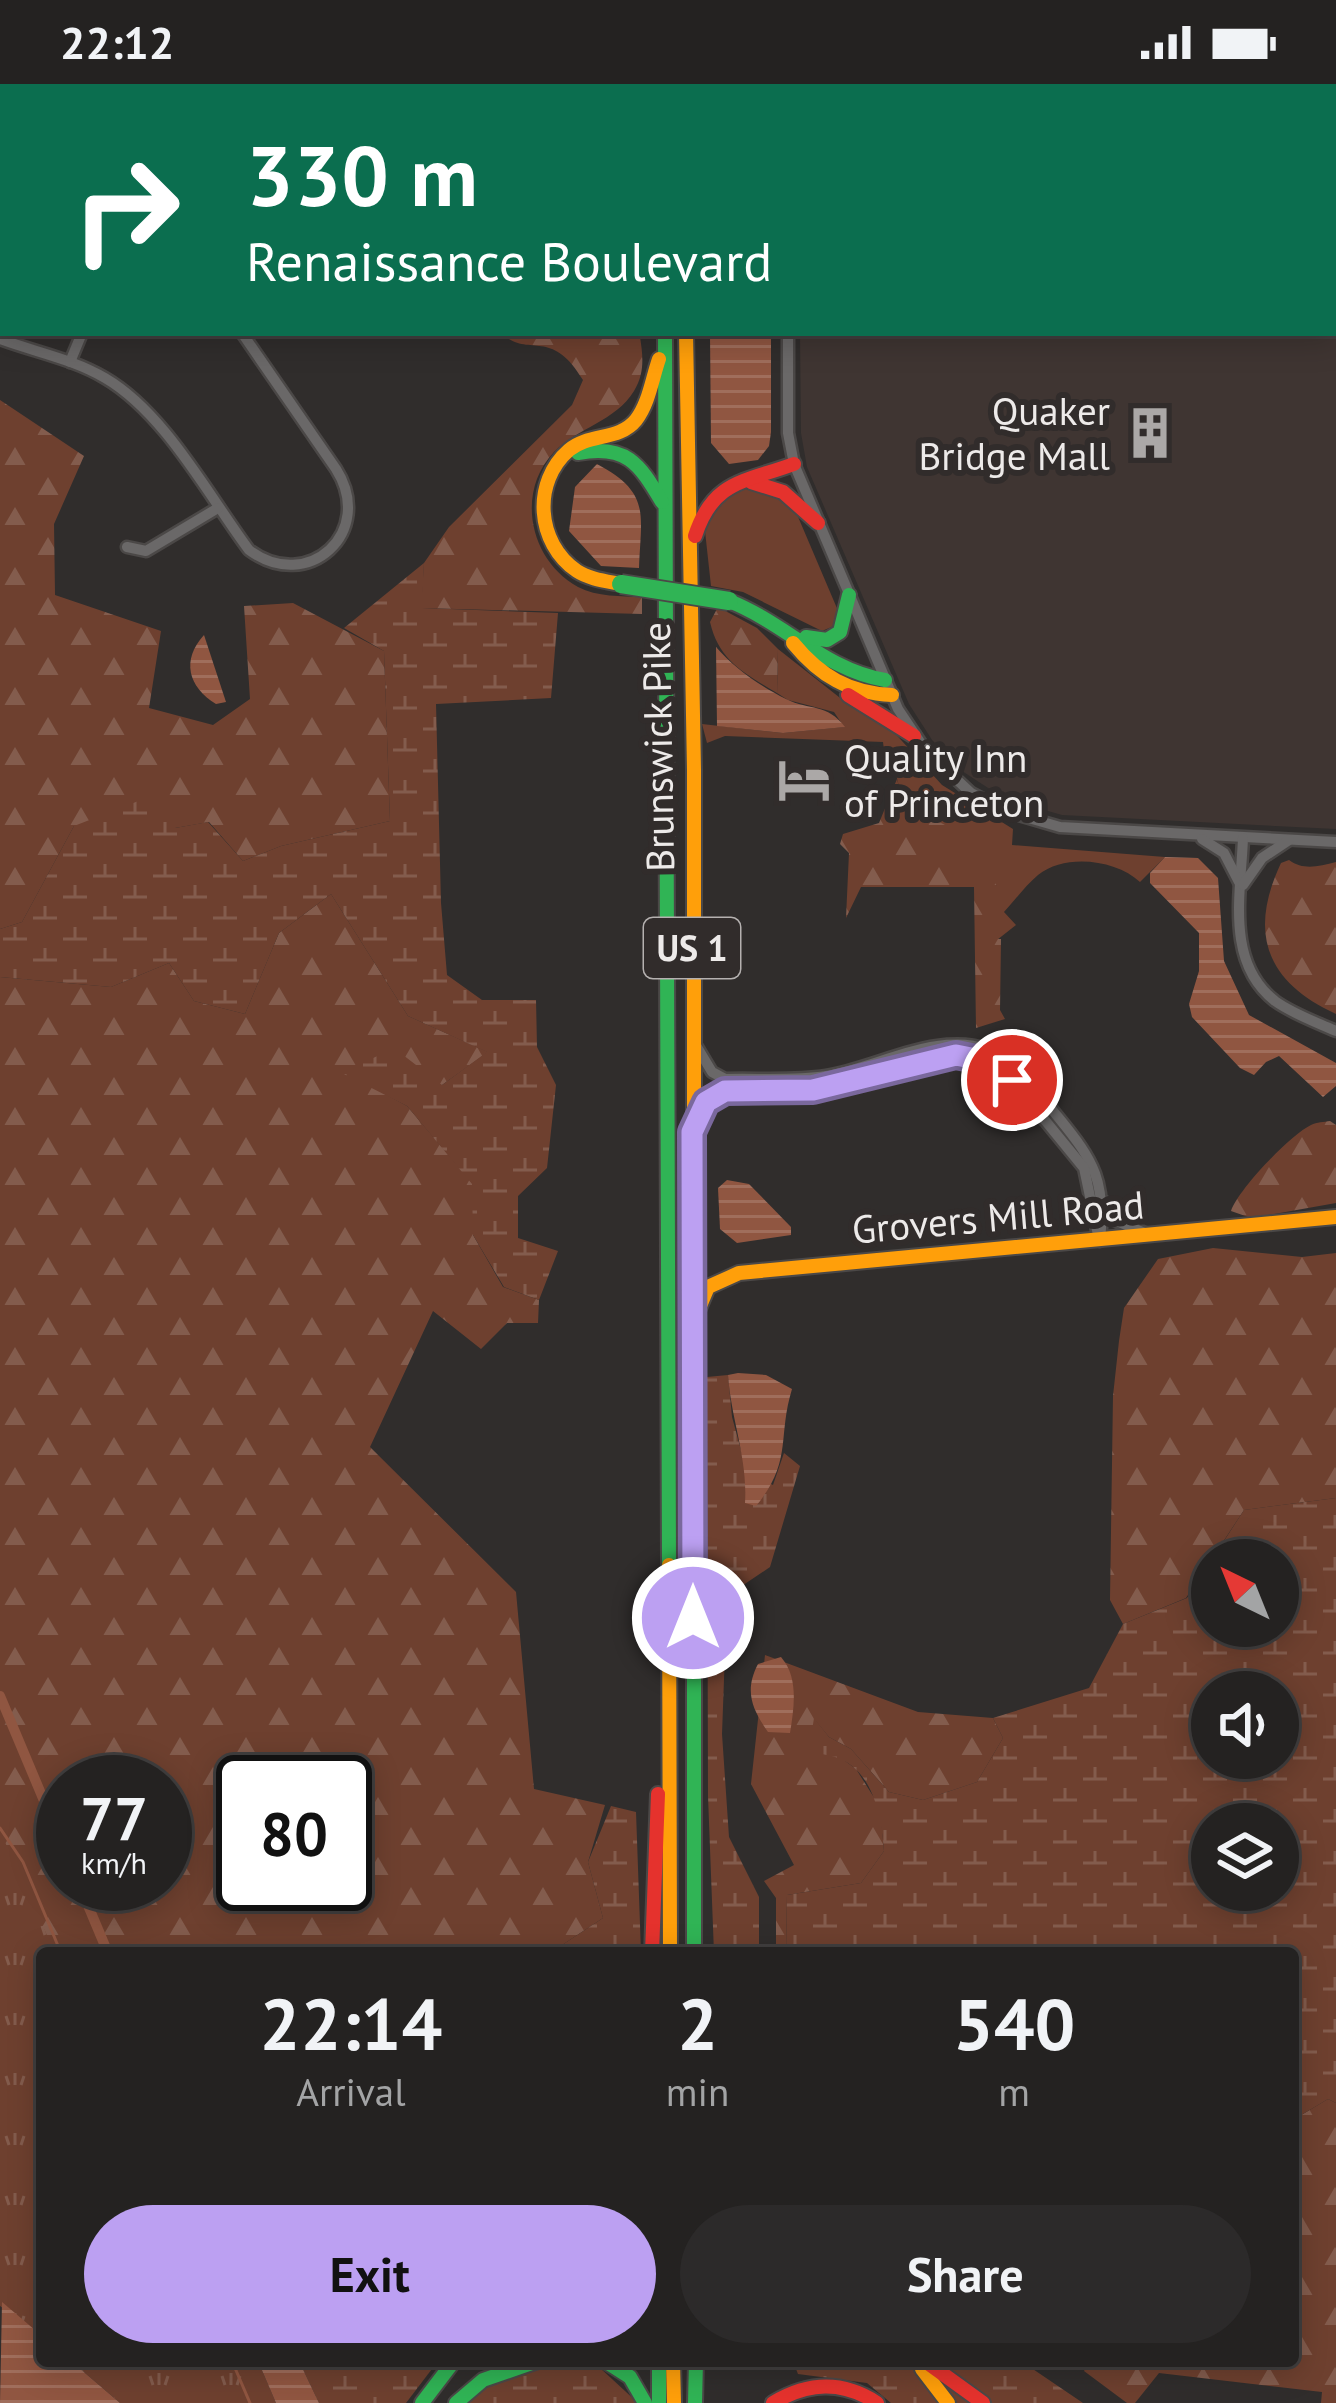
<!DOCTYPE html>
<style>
body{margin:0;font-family:"PT Sans",sans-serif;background:#2c2a2a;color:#f1f3f6;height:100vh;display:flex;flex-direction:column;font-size:45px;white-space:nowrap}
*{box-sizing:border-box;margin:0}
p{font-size:39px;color:#a3a4a5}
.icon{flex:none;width:66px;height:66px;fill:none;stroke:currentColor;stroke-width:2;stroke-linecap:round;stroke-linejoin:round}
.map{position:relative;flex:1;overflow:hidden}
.side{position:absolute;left:36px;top:1863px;width:1263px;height:420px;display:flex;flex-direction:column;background:#242221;border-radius:12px;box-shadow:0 6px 30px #0003,0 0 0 3px #413f3f}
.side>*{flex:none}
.guide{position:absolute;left:0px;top:0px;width:1338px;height:252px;box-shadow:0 6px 30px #0003,0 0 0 3px #413f3f;background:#0b6e4f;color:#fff;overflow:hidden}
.needle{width:78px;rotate:317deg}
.fabs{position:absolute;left:1191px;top:1455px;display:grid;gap:24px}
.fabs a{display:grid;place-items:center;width:108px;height:108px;border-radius:50%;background:#242221;box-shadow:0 6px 30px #0003,0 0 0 3px #413f3f;font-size:60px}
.speed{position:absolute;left:36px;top:1671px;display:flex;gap:24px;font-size:60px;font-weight:700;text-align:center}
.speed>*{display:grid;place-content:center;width:156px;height:156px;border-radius:50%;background:#242221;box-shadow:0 6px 30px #0003,0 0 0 3px #413f3f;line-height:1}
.speed small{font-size:30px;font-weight:400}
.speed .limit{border:6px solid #111;border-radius:18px;background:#fff;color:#111}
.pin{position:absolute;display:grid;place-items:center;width:102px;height:102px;color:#fff;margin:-51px;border:6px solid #fff;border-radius:50%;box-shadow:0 3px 12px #0007}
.me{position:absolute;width:132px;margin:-66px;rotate:0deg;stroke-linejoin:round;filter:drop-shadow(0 0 9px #0008)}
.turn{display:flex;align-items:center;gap:42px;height:252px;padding:0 48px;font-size:54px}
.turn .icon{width:156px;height:156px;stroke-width:2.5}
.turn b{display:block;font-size:84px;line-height:102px}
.eta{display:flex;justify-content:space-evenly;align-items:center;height:204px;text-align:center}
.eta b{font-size:72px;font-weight:700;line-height:84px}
.primary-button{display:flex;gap:24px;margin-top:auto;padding:24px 48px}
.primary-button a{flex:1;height:138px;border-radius:72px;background:#bca0f2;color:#111;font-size:48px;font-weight:700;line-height:138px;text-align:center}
.primary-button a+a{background:#2c2a2a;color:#f1f3f6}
.status{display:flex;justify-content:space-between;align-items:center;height:84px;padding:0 60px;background:#242221;direction:ltr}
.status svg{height:33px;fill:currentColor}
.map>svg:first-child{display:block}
.built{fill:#3f3532}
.green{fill:#6e402f}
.forest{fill:url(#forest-firs);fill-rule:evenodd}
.wetland{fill:url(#wetland-marsh);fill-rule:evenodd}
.park{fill:url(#park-tufts)}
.water{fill:url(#water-rules)}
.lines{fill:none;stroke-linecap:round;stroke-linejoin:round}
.stream{stroke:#905641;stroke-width:3}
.canal{stroke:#905641;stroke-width:10}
.street-casing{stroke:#4b4847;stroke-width:15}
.fast-casing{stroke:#4b4847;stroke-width:18}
.slow-casing{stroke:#4b4847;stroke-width:18}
.jam-casing{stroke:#4b4847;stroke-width:18}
.street{stroke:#6a6868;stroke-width:10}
.fast{stroke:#30b455;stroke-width:14}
.slow{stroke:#ff9f0a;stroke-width:14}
.jam{stroke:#e5322d;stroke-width:14}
.fast-bridge-casing{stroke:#4b4847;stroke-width:22;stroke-linecap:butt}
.fast-bridge{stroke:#30b455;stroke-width:18}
.route-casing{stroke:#7a689d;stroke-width:30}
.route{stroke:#bca0f2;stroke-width:21}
.labels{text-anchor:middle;stroke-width:12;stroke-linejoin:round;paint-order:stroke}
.shield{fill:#312c2b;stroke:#b5b1b0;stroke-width:3}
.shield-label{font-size:36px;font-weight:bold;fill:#edeae9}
.poi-label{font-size:39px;fill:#edeae9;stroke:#312c2b;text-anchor:end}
.street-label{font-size:39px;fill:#edeae9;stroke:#312c2b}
</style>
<div class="status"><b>22:12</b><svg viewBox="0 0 49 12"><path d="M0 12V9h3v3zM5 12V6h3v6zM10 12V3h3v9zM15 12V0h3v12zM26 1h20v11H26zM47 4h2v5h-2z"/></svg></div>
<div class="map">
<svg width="1336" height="2319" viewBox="0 0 1336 2319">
<defs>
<pattern id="forest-firs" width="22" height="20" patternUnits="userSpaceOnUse" patternTransform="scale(3)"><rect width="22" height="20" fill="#6e402f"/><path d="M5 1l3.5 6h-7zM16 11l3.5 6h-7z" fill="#835c4d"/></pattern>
<pattern id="wetland-marsh" width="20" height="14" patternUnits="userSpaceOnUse" patternTransform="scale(3)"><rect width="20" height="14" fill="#6e402f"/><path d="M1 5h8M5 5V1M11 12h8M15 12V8" fill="none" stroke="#835c4d"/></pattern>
<pattern id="park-tufts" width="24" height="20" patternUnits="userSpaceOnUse" patternTransform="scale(3)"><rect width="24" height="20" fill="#6e402f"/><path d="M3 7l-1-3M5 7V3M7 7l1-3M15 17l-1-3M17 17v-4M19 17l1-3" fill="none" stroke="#835c4d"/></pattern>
<pattern id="water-rules" width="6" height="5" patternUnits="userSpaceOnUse" patternTransform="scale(3)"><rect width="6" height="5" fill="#905641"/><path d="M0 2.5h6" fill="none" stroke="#a06e5c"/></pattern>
</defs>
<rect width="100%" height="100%" fill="#302d2c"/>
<path class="built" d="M864,0h472v745l-274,-14 -57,-16 -46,-30 -25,-26 -25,-39 -102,-237 -6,-34 -1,-100h535v-246h-472z"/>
<g class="green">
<path d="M765,403l31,25 43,101 -5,13 -12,5 -79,-39 -32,-6 -7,-64 25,-34z"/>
<path d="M778,565l66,52 48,29 50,55 71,44 -1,16 153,12 -25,25c-24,-22 -74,-29 -102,-7 -12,10 -23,25 -34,37l12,13 -19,15v-54l-52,-28 -42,-55 -12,-49 -7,-4 -1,-8 -158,-6 -18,7 -5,-19 81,9 61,-6 -10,-15 -46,-12 -11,-7z"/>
</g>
<g class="forest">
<path d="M0,0h359l-356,3v91z"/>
<path d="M501,249h128l11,4c3,19 5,36 -6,54 -18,30 -57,37 -80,61 -39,41 -24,109 24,135 19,10 43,9 64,10v17l-221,-6 3,-45 25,-36 123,-122 11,-25c-32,-54 -54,-21 -82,-47z"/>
<path d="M0,316l84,56 -30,68 1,71 106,36 -12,77 64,17 37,-26 -6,-93 49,-3 91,48 6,170 -109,25 -38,15 -34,-39 -34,6 -101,-2 -52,96 -22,7z"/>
<path d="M718,523l39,21 21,21 -1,44c-33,-20 -58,-32 -67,-71z"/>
<path d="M897,695l6,24 42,22 1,32 33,2 18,27v53h4l-1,71 5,9 -29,9 -2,-141h-113l-15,31 3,-65 -9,-9 3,-10 36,-11z"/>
<path d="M1289,776c15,11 30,6 47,2v152c-70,-32 -88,-81 -55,-151z"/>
<path d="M331,810l77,122 80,36 -46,33 -98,-13 63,34 66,78v51l30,52 36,13 -1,23h-31l-26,26 -48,-38 -63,136 146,145 18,197 71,16 -17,57 15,56 -53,35h-508v383l-42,-32v-1327l111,10 58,-24 25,38 51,13 34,-81zM63,1698h102v102h-102zM243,1698h102v102h-102z"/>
<path d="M1330,1037l6,4v78l-85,15 -20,-7c7,-21 59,-76 80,-86 6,-3 13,-3 19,-4z"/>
<path d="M1213,1164l89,9 34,-4v245l-92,12 -58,88 -63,26 -13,-24 3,-204 6,-55 5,-33 34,-49z"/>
<path d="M765,1571l153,57 75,6 10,20 -26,44 -54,18 -34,-8 -38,-43 -22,-12 -14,-17 22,35 19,14 24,38 4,44 -23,32 -74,12 -1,58h-10v-55l-12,-17 30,-16 -43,-81z"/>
<path d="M1328,2015l8,4v300h-15l1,-11 -163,-19 -24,30h-8l-43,-32 5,-10h204v-241z"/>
<path d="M71,2277h187l18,42h-156z"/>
</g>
<g class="wetland">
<path d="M424,479l-2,45 136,5 -7,85 -115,6 5,199 6,72 35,25h54l1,47 19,38 -9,83 -29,28v42l40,13 -19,49 -35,-13 -31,-52 -1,-51 -65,-78 -65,-33 52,-25 48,37 45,-33 -79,-36 -77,-122 -52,39 -34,81 -51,-13 -25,-38 -58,24 -111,-10v-48l22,-7 52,-96 67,-26 34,28 33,-6 35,39 38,-15 109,-25 -6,-170 -40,-23z"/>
<path d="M728,1291l4,42 15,55 26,13 11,-32 16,13 -30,101 -43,29 -5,138 7,103 30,60v56h-45l-6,-157 -1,-419z"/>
<path d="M1336,1414v605l-8,-4 -35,21v-167h-507l1,-58 74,-12 23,-32c-3,-41 -14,-94 -65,-97l-8,-17 3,-19 15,19 22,12 38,43 34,8 54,-18 26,-44 -10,-20 96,-30 34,-64 64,-26 57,-88zM1212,1476h66v66h-66zM1212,1608h66v66h-66zM1212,1740h66v66h-66z"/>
<path d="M611,1722l25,6 5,141h-91l53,-35 -15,-56z"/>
<path d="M299,2277h139l-32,42h-87z"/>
<path d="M793,2277h228l62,42h-192l-24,-20 -69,-9z"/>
<path d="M555,2280l44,3 39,36h-177l28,-18z"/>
</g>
<g class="park">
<path d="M0,1747l55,122h-13v382l-42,-29z"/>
<path d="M79,2277h156l18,42h-114z"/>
</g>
<g class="water">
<path d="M710,249h61v99l-2,14 -11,14 -29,4 -18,-21z"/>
<path d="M597,380c54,29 44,49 42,104l-38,-2 -32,-35 6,-44z"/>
<path d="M204,551l22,67 -10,2c-28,-17 -35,-44 -12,-69z"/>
<path d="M716,563c18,21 44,39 70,52 24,12 41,4 59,28l-62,6 -66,-7z"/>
<path d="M1165,773l33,1 20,20 6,83 25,54 87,48v23l-13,11 -44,-41 -13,6 -12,13 -14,-7 -48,-51 -3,-13 10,-33v-38l-49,-50v-10z"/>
<path d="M727,1096l22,4 42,43v8l-54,8 -17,-14 -2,-41z"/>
<path d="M738,1289l28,2 26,14c-15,49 1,72 -36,117l-11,-3c3,-44 -14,-84 -17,-128z"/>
<path d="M781,1573c18,21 13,50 9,76l-22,-1c-16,-23 -24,-41 -10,-68z"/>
<path d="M2,2218l40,34v25h29l49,42h-120z"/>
<path d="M258,2277h41l20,42h-43z"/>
</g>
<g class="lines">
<g class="stream">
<path d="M0,1744l23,34 38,91"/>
<path d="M232,2277l18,42"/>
</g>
<g class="canal">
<path d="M0,1612l63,150"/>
<path d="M79,1800l29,69"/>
</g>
<g class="street-casing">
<g id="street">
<path d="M788,249v100l6,31 104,245 28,42 45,42 34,18 55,16 276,15"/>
<path d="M0,255c35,13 73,20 105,39 60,35 103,117 144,172 59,44 127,-18 87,-81l-94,-136"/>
<path d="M70,278l12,-29"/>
<path d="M127,463l19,4 72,-43"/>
<path d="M1243,754c-2,55 -18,124 32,163 18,13 41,21 61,30"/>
<path d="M1202,755l22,14 15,29"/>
<path d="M1243,801l19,-27 27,-18"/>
<path d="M697,963l15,25 13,7c33,-1 68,2 101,-3 57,-9 131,-57 185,-14 18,14 32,37 47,55 37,45 48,65 42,124"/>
<path d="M698,1034l8,-16 13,-10 94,-2 127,-32 16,-2 31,5 25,19 72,88 14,67"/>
<path d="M1105,1118l9,18 31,13"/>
</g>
</g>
<g class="fast-casing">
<g id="fast">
<path d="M665,0v3"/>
<path d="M694,0l1,3"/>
<path d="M665,249l4,1232"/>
<path d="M578,369c48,-9 61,10 84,49"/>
<path d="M729,517c56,22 96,69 156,79"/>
<path d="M806,553l21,3 13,-8 9,-37"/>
<path d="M694,1040v829"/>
<path d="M605,2277l25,16 15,26"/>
<path d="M659,2277v42"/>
<path d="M422,2319l32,-42"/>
<path d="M456,2319l27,-23 55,-19"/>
<path d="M695,2319l1,-42"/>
</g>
</g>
<g class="slow-casing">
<g id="slow">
<path d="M846,3l3,-3"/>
<path d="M686,249l8,437v354"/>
<path d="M621,500c-15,-3 -32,-5 -44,-13 -41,-28 -45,-89 -8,-121 20,-17 50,-9 67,-30 13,-17 16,-41 23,-61"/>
<path d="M793,559c27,33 56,50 99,52"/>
<path d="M697,1229l11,-26 31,-14 597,-56"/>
<path d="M669,1481l1,388"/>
<path d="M673,2277l1,42"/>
<path d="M922,2285l26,34"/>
</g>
</g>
<g class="jam-casing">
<g id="jam">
<path d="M751,398l32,10 35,31"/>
<path d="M695,452c18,-56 50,-54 99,-72"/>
<path d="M848,611l66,41"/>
<path d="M652,1869l6,-159"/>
<path d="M925,2277l58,42"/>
<path d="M773,2319c35,-21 69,-23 104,0"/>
</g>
</g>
<use href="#street" class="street"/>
<use href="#fast" class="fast"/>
<use href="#slow" class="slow"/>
<use href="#jam" class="jam"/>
<g class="fast-bridge-casing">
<path id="fast-bridge" d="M621,500l108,17"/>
</g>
<use href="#fast-bridge" class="fast-bridge"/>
</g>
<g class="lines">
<g class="route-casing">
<path id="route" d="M693,1534l-1,-486 14,-30 19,-11 88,-1 143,-35 30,6 26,19"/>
</g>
<use href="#route" class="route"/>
</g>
<defs>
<g id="building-bare" transform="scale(4.14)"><path d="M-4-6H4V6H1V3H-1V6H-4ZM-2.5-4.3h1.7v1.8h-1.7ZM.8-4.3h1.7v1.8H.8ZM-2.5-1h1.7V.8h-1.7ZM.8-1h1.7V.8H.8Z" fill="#aba8a7" stroke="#312c2b" stroke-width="2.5" paint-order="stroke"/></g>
<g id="hotel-bare" transform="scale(4.14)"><path d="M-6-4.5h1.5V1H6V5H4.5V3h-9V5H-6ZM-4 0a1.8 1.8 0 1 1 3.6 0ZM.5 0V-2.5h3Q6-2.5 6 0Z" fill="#aba8a7" stroke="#312c2b" stroke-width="2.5" paint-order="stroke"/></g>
</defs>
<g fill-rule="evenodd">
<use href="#building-bare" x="1150" y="349"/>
<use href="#hotel-bare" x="804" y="696"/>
</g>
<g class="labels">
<rect class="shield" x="644" y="834" width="96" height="60" rx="9"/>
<g class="shield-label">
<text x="692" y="877">US 1</text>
</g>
<g class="poi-label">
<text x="1110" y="341">Quaker<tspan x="1110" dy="45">Bridge Mall</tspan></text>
<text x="844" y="688" text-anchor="start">Quality Inn<tspan x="844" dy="45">of Princeton</tspan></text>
</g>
<g class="street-label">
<text transform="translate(658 663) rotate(-91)" y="14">Brunswick Pike</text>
<text transform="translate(998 1133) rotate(-5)" y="14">Grovers Mill Road</text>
</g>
</g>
</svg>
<div class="fabs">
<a><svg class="needle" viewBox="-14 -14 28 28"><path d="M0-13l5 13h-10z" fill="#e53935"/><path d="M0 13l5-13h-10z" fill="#a3a4a5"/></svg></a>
<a><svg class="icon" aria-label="sound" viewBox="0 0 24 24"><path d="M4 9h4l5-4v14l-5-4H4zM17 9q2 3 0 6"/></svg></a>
<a><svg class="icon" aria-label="layers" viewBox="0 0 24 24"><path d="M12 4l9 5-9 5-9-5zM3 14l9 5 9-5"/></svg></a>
</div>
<div class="speed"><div>77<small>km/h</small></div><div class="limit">80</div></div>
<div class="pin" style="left:1012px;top:996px;background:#d93025"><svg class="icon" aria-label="arrive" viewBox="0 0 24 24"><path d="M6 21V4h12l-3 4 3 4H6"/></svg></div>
<svg class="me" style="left:693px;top:1534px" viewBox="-20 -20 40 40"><circle r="17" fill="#bca0f2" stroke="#fff" stroke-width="3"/><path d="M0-11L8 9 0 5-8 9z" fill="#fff"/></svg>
<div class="guide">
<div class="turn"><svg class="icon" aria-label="right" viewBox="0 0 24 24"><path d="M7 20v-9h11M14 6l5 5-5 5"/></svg><div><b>330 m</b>Renaissance Boulevard</div></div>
</div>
<section class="side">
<div class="eta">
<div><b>22:14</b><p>Arrival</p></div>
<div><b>2</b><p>min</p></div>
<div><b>540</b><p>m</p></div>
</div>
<div class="primary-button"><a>Exit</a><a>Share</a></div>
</section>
</div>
